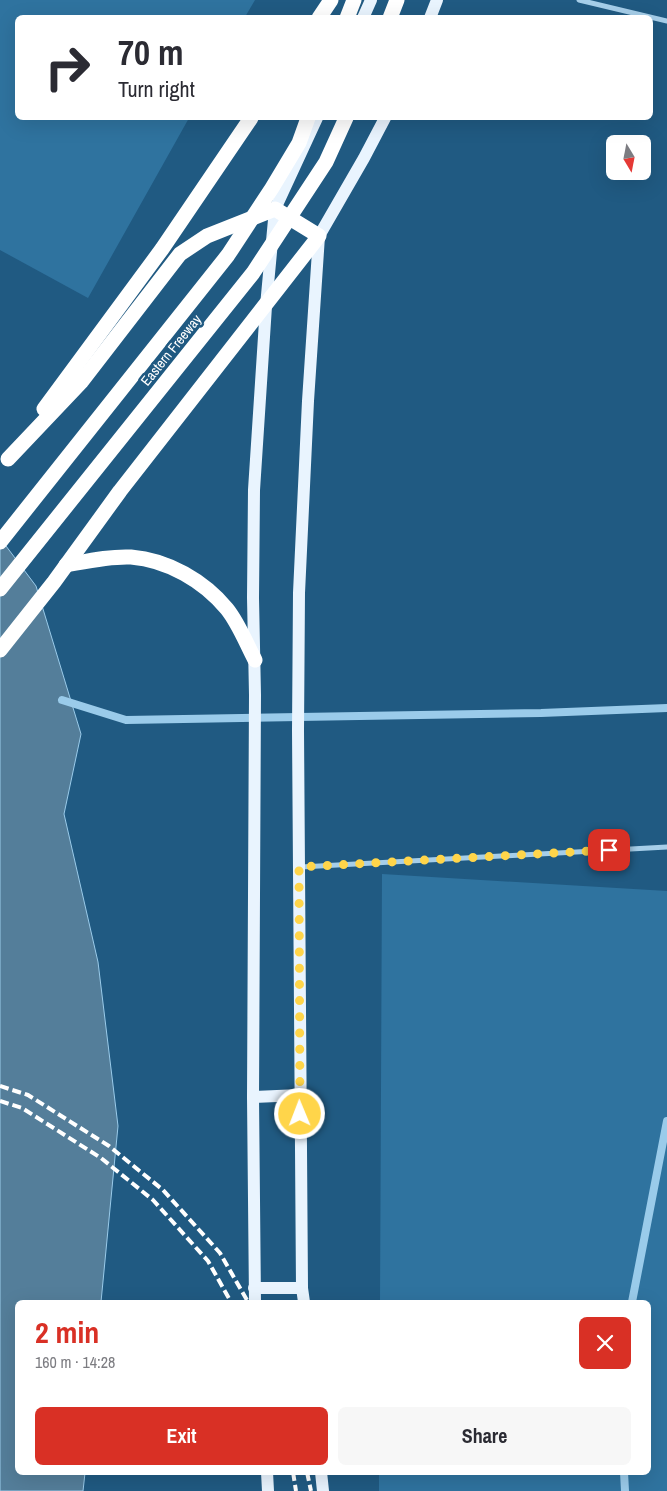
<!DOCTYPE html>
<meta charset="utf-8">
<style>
body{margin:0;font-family:"Archivo Narrow",sans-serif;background:#f7f7f7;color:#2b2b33;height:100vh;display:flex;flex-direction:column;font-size:19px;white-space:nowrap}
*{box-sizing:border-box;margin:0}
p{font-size:16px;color:#7c7c81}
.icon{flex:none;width:28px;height:28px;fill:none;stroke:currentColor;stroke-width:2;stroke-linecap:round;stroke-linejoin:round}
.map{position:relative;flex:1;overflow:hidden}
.details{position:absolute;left:15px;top:1300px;width:636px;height:175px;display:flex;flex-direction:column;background:#fff;border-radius:8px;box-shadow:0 5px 20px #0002}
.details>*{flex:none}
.top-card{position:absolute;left:15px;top:15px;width:638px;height:105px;border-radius:8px;box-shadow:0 5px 20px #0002;background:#fff;color:#2b2b33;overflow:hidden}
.needle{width:32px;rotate:170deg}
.fabs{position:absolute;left:606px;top:135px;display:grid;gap:10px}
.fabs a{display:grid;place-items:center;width:45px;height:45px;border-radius:8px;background:#fff;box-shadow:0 5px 20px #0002;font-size:25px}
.pin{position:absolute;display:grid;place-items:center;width:42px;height:42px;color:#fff;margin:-21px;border-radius:10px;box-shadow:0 2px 8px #0006}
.me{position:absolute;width:55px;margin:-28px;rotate:359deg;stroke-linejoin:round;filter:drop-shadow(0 0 4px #0008)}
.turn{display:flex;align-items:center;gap:18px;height:105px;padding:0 20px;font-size:22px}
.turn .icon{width:65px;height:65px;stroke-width:2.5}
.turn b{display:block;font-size:35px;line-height:42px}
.round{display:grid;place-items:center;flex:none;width:52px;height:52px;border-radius:8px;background:#f7f7f7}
.summary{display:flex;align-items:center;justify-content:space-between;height:85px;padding:0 20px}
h1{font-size:30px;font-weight:700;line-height:38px;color:#d93025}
.action{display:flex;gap:10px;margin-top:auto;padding:10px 20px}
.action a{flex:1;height:58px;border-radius:8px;background:#d93025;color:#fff;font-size:20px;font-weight:700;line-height:58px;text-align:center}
.action a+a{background:#f7f7f7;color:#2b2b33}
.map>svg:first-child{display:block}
.green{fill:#2f739f}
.water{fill:#547e9a;stroke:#9acbea}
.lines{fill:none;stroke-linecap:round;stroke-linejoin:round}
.stream{stroke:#9acbea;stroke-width:8}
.minor{stroke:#a6cee9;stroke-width:5}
.primary{stroke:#e9f4fe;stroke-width:12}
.motorway{stroke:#fff;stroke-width:15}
.rail{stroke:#fff;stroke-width:4;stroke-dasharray:9 4;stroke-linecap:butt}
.motorway-bridge{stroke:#fff;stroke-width:15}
.route{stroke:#ffd54a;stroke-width:9;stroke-dasharray:0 16.2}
.labels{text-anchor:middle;stroke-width:5;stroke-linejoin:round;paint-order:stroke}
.street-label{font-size:14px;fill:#fff;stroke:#205a82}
</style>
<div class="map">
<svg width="667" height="1491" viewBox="0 0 667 1491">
<rect width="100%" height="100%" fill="#205a82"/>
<g class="green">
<path d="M0,0h255l-10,17 -227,1v100h171l-101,180 -88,-48z"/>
<path d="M382,874l285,17v600h-288v-18l270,-1v-170h-269z"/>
</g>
<path class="water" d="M0,538l36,48 45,148 -17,80 34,148 20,164 -17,176h-83v170l67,1 -2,18h-83z"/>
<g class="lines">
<g class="stream">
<path d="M62,700l64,20 415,-7 126,-5"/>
<path d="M632,1302l35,-181"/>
<path d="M624,1472l1,19"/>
</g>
<g class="minor">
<path d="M579,0l88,21"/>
<path d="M301,867l366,-20"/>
</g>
<g class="primary">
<path d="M363,18l8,-18"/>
<path d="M430,18l7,-18"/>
<path d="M253,1097l47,-2"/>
<path d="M254,1288h48"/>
<path d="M255,1302l-2,-205 2,-402 -2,-97 1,-108 12,-184 9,-97 42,-91"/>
<path d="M304,1302l-2,-14 -4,-558 1,-137 9,-192 11,-165 45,-78 21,-40"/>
<path d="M267,1472l1,19"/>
<path d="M321,1472l2,19"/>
</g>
<g class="motorway">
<path d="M319,18l12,-18"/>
<path d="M347,18l7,-18"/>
<path d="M390,18l7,-18"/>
<path d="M44,409l118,-160 89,-131"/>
<path d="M66,565c22,-4 44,-9 65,-8 37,3 73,24 96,52 12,15 19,34 28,51"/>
<path d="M0,650l54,-68 66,-91 199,-255 -44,-27 -68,27 -27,18 -98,127 -74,78"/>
</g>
<g class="rail">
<path d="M0,1086l28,9 81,51 54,44 57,63 28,49"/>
<path d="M0,1101l22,7 79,50 52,42 55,61 23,41"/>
<path d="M293,1472l3,19"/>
<path d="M307,1472l4,19"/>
</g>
<g class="motorway-bridge">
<path d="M0,542l228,-287 44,-67 27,-45 9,-25"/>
<path d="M0,589l253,-316 73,-111 20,-44"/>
</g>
</g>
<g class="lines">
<path class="route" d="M300,1114l-1,-247 310,-17"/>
</g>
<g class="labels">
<g class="street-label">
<text transform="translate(171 350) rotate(-51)" y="5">Eastern Freeway</text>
</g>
</g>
</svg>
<div class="fabs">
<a><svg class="needle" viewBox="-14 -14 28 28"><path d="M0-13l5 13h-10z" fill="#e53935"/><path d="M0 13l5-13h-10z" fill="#7c7c81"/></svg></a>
</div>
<div class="pin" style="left:609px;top:850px;background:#d93025"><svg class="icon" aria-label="arrive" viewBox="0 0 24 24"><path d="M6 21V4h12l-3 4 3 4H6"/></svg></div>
<svg class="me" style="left:300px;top:1114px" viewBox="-20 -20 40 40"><circle r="17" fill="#ffd54a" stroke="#fff" stroke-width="3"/><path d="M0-11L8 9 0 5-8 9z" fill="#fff"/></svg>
<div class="top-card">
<div class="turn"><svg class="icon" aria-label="right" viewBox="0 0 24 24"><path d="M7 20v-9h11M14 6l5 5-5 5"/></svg><div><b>70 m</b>Turn right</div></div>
</div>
<section class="details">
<div class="summary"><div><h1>2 min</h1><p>160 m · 14:28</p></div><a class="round" style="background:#d93025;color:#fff"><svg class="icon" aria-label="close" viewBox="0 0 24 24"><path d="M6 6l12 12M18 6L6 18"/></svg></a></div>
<div class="action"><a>Exit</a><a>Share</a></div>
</section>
</div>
